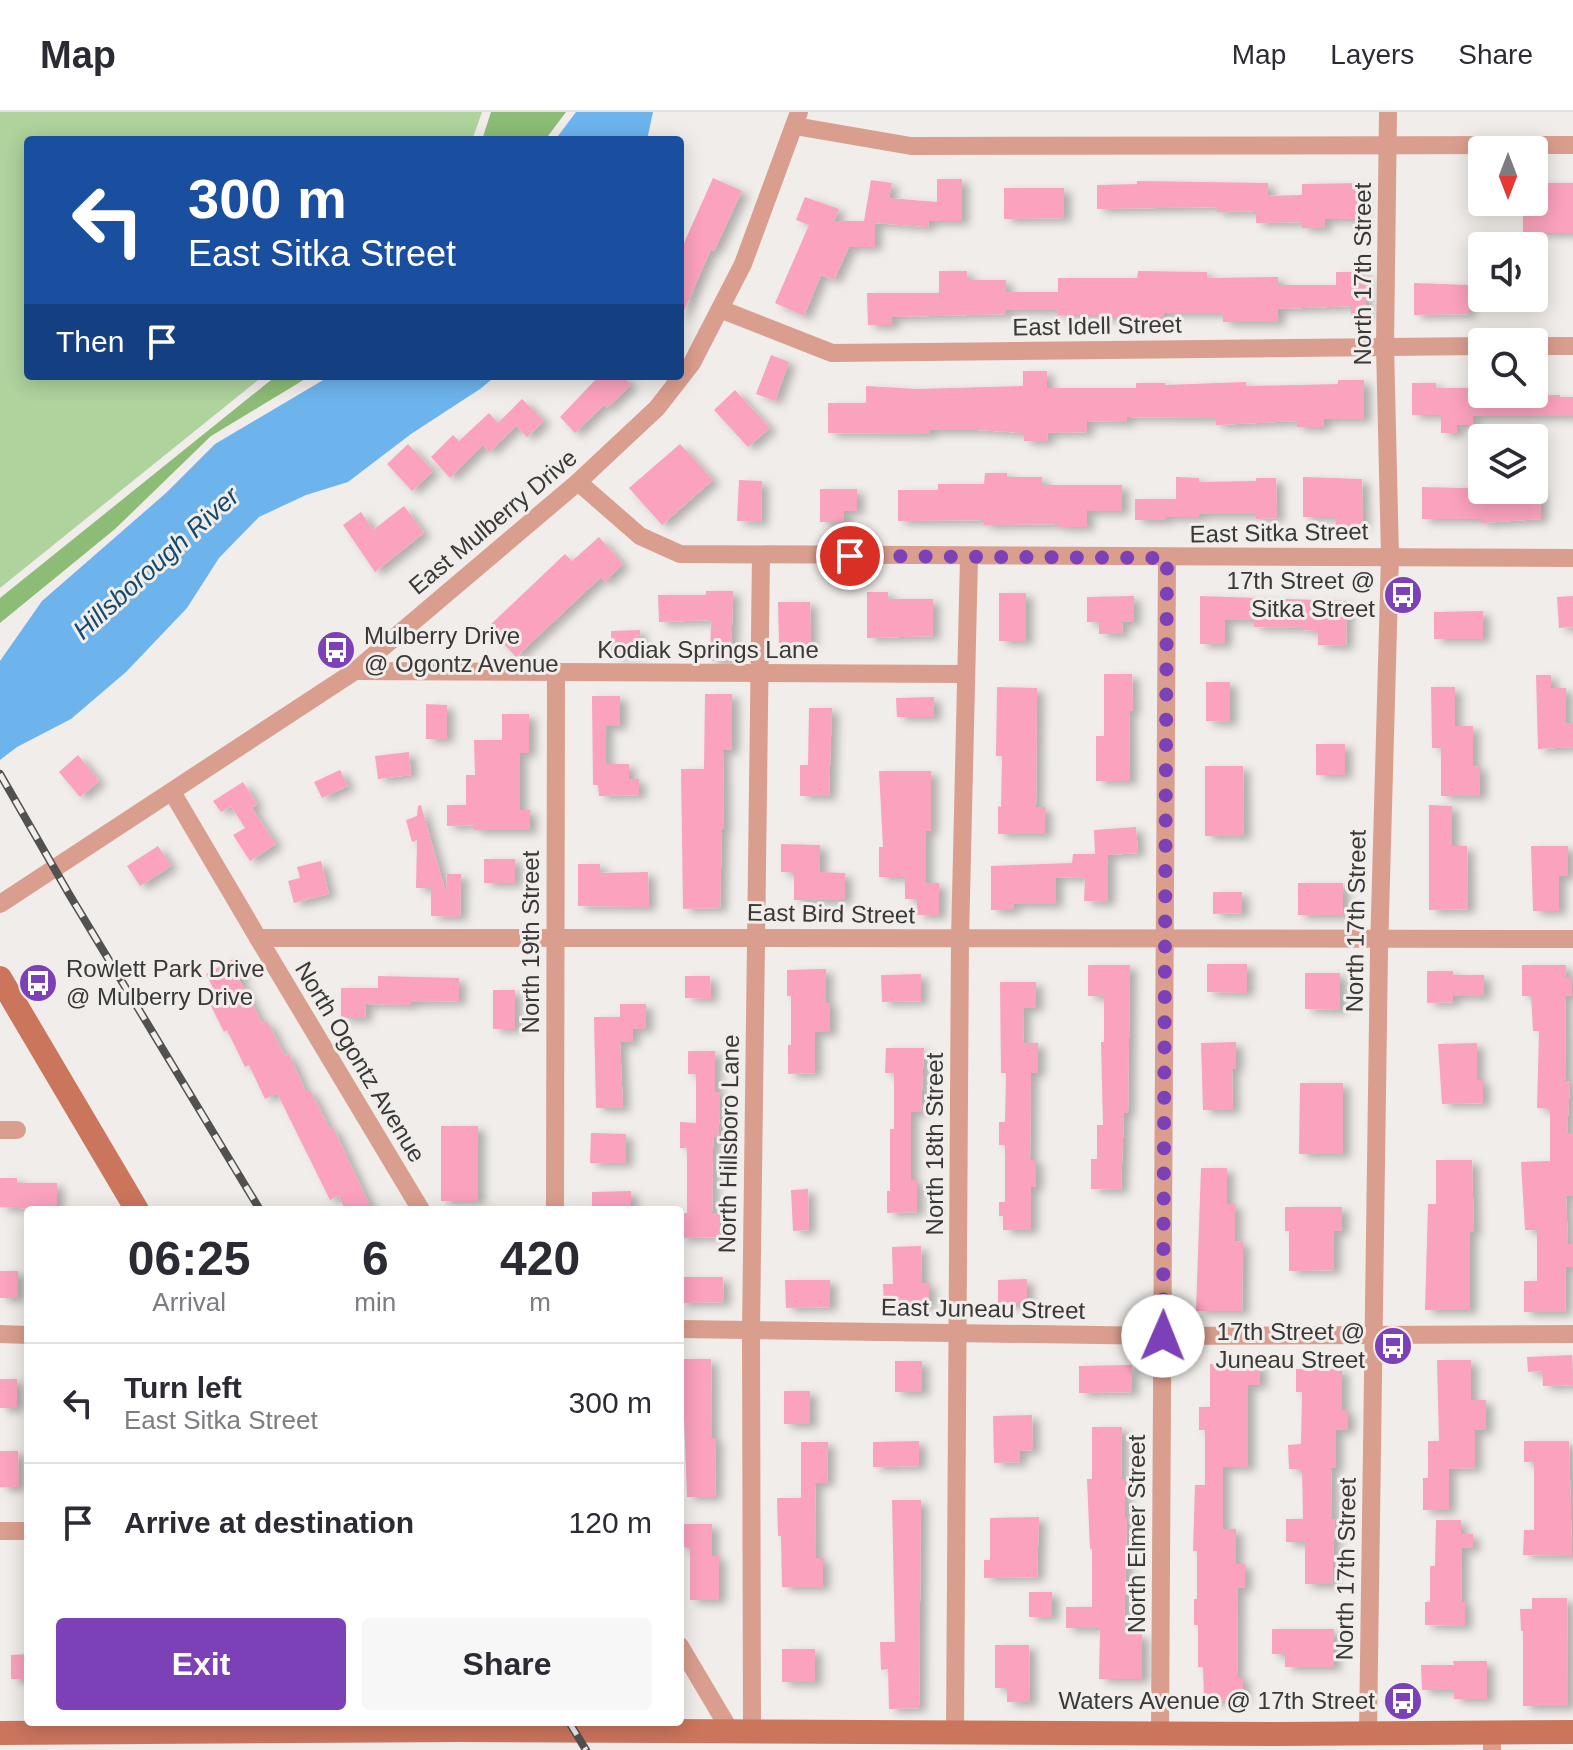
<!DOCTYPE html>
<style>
body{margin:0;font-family:Arial,sans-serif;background:#f7f7f7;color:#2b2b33;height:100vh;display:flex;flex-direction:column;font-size:30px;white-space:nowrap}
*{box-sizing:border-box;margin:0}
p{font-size:26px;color:#7c7c81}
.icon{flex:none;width:44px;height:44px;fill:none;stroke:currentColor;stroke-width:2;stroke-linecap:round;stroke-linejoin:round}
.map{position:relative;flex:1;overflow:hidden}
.side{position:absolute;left:24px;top:1094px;width:660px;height:520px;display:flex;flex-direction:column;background:#fff;border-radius:8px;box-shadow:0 4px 20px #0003}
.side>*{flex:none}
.hud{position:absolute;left:24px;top:24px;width:660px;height:244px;border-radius:8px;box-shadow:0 4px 20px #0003;background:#1a4fa0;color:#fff;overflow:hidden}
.needle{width:52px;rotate:180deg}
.buttons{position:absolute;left:1468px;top:24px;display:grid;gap:16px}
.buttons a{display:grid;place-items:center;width:80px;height:80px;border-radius:8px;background:#fff;box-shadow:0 4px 20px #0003;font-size:40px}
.pin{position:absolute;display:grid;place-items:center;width:68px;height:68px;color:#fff;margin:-34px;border:4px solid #fff;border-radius:50%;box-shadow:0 2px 8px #0007}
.me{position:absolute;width:88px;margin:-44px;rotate:1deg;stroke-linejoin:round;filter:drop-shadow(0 0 6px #0008)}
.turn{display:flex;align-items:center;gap:28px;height:168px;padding:0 32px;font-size:36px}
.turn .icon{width:104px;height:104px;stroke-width:2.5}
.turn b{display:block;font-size:56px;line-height:68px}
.then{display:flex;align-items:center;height:76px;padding:0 32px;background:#0003;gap:16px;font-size:30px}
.eta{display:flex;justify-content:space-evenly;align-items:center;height:136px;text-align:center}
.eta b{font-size:48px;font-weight:700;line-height:56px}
.cta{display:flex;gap:16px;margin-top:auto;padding:16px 32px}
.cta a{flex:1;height:92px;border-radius:8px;background:#7d41b7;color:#fff;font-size:32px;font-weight:700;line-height:92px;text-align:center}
.cta a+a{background:#f7f7f7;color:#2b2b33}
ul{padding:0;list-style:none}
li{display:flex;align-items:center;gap:24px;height:120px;padding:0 32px;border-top:2px solid #e1e1e2}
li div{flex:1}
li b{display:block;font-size:30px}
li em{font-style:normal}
header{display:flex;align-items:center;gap:48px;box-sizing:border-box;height:112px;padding:0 40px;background:#fff;border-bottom:2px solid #e1e1e2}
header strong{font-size:38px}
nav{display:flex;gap:44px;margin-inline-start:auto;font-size:28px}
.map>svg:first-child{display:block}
.green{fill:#aed39d}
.forest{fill:#8cbc75}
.water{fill:#6db4ed}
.building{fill:#fba2be;filter:url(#shadow)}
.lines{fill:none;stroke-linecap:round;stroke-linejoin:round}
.street{stroke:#da9e8e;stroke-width:18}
.secondary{stroke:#cc755d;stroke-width:24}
.rail-casing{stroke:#525150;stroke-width:8}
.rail{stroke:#f0edea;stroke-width:5;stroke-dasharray:15;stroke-linecap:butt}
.route{stroke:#7d41b7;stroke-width:14;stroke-dasharray:0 25.2}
.labels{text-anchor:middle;stroke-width:6;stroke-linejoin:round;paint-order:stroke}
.street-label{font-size:24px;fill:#3a3938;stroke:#f0edea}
.poi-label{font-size:24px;fill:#3a3938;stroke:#f0edea;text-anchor:end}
.water-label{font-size:26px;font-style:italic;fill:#13496f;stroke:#f0edea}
</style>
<header>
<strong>Map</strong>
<nav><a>Map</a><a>Layers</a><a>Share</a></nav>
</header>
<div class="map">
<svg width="1573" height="1638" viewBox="0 0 1573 1638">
<defs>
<filter id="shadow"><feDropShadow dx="7" dy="4" stdDeviation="4" flood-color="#0004"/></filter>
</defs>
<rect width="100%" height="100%" fill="#f0edea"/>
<path class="green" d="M0,0h482l-10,28h-444v236h235l-263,212z"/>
<g class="forest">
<path d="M491,0h75l-21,28h-63z"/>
<path d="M276,264h34l-99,60 -96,93 -115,94v-25z"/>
</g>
<g class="water">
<path d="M576,0h77l-6,28h-92z"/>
<path d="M330,264h166l-16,13 -69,45 -63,48 -42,13 -47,22 -40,41 -32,50 -61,64 -55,47 -54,28 -17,13v-99l42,-60 124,-108 49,-49z"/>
</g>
<g class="building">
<path d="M713,66l29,13 -28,60 -3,-2 -31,71v-68z"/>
<path d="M937,67h25v42h-33l-1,6 -53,-4v24h-26l-15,33 -13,-5 -17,41 -29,-13 34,-78 -13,-5 9,-23 34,12 -5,12h30l7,-41 21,3 -3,15 48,4z"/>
<path d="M1137,69l131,2v13l34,-1v-11l59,-1v36h-36v9h-23v-6l-46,1v-12l-39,1v-5l-120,2v-24l40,-1z"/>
<path d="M1534,71h39v50h-50v-31h11z"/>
<path d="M1004,76h60v30l-60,1z"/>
<path d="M939,159h28v9h39v12h52v-14h79l1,-7 69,1v6l71,-1v8h58v-13h29l1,46h-15v-12l-73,3v13h-55v-9h-59v4h-65v-2h-41v-5h-52v4l-114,3v8h-24l-1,-32h72z"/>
<path d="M1414,171l55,2v29l-55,1z"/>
<path d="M771,243l18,7 -14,39 -19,-7z"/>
<path d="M1023,259h24v17h89v-5h29v2l81,-3v4l51,-1 41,-1v-4h26v39h-40v8h-27v-6l-81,4 -1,-7 -88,-1v5l-40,-1v11l-40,1 1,8h-24v-8l-46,-3h-48v4l-102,-1v-30h38v-17l50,3 107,-3z"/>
<path d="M599,264h24l8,9 -24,23 -3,-3 -29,28 -15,-16z"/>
<path d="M1412,271h24v5h37v6h38v2l49,-1v2h13v19h-100v9h-16v8h-16v-18h-29z"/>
<path d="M735,278l35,38 -22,19 -34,-37z"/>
<path d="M522,287l22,22 -17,16 -11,-11 -27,26 -6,-7 -33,33 -19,-21 22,-22 6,6 30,-28 9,10z"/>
<path d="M408,332l25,27 -21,20 -25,-27z"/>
<path d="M680,332l33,36 -51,45 -33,-37z"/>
<path d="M985,361h22v4h35v8h80v26h-35v16h-30v-3l-73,1v-5l-86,1v-31h40v-6h46z"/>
<path d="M1176,365l23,1v4l57,-1v-3h20l1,40 -21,1v-5h-57v3h-33v3h-31v-21h41z"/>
<path d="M1303,365l59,2 1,46h-27v-8h-33z"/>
<path d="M739,368l23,1 -1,41 -24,-1z"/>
<path d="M1422,375l118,3 1,29 -59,4v-4h-60z"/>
<path d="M820,377h37v22h-13v11h-24z"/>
<path d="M404,394l20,27 -49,39 -32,-47 18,-13 12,18z"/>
<path d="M599,425l24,27 -18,18 -4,-5 -85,80 -28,-30 77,-73 7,7z"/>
<path d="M706,479h27l-2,70h-21l1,-41 -52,2 -1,-27h48z"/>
<path d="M867,480h21v7h45v37l-66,2z"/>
<rect x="999" y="481" width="27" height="48"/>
<path d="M1134,484v26h-12l1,12h-24v-12h-12v-25z"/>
<path d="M1200,484l147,5 -1,45 -28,-1v-14l-14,-1v-2l-50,-1v-7h-29v24h-25z"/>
<path d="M1573,484v31l-14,1 -2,-31z"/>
<path d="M778,490h32l1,41h-32z"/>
<path d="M1483,499v28h-49v-27z"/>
<path d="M640,518v25h-29v-24z"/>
<path d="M1104,562h28l1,37h-4l1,70h-34v-45h8z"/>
<path d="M1536,563h15v13h15v35h7v24l-35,2z"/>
<path d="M1206,570h24v40l-24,-1z"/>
<path d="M997,575l40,1 -1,119h9v27h-47v-28l3,1 1,-51h-6z"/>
<path d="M1431,575h24v39h18v41l7,-1v30h-39v-48h-9z"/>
<path d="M705,582h27v56h-9l1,79h-2l-2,79 -37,1 -2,-140h23z"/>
<path d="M592,584h28v30h-14v38h23v15h10v16l-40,1 -1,-11h-5z"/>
<path d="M934,585v20h-37l-1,-19z"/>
<path d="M426,592l21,1v34h-21z"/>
<path d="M809,596h23l-3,88h-29v-31h8z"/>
<path d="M502,602h27v39h-9v57h10v20h-56v-5l-27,1v-21h19v-30h9l-1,-35h28z"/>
<rect x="1316" y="632" width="29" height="31"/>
<path d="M409,640l2,23 -33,4 -3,-23z"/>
<path d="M78,643l21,26 -19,16 -21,-25z"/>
<path d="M1205,654h38l1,70h-39z"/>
<path d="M340,658l8,16 -26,12 -8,-16z"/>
<path d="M879,659h52v60h-5v52h13v32h-22v-16h-12v-22h-26v-30h4z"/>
<path d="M243,670l14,22 -5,4 24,36 -26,17 -17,-26 12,-7 -14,-22 -10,6 -8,-11z"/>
<path d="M421,693l25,88 1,-19h14l-1,43 -29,-1v-28h-15l1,-48 -5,2 -6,-22 11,-4 1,-10z"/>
<path d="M1429,693l23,1v40h15l1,63 -39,1z"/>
<path d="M1136,715l2,26 -30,2v47l-24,-1 1,-23 -29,-1v27h-43l1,6h-23v-44l81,-3 1,-9h22l-1,-24z"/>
<path d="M781,732l39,1v27l25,1v27h-51v-28h-13z"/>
<path d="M158,734l13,20 -31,20 -13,-20z"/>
<path d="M1531,734h37v30h-9v35h-26z"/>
<rect x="484" y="747" width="31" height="24"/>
<path d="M321,749l8,33 -35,9 -6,-22 12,-3 -3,-11z"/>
<path d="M578,752h22v9l48,-1 1,35 -71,-1z"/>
<rect x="1298" y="771" width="45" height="32"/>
<path d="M1213,780h29v21l-29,1z"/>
<path d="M233,847l10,18 -4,2 23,44 5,-2 18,35 4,-2 17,38 4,-2 20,39 3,-2 39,83h-27l-6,-15 -9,5 -53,-107 -12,6 -16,-34 -4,2 -18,-37 -3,2 -14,-28 9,-4 -13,-26z"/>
<path d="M1207,852h40v29l-40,-1z"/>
<path d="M1088,853h42l-2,148h-4l-3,77 -30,-1v-30h6v-34h6l-2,-83h3v-46h-16z"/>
<path d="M1522,853h44v12h6v18l-7,1 1,85 4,1 -3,51h6v63h-7l2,48h5v23h-7l-1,45h-41v-31h13v-51h-12l-4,-68 29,-1v-52l-13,-1 2,-77h-6l-2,-35h-9z"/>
<path d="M826,857v34h4v29h-15v41l-27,1v-29h3v-49h-4v-26z"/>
<path d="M1427,859h26v4h31v21h-31v6l-26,1z"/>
<path d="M1305,861h35v37l-35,-1z"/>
<path d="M921,862v27l-39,1 -1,-27z"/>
<path d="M378,864l81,2v23l-48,1v3l-45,-1 -1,14h-24v-30h37z"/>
<path d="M685,864h25l1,23 -26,-1z"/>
<path d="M1000,870h36v26h-12l-1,35h15v30h-7l-1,87h6v27h-5v43h-28v-14h-4v-14h6v-57h-6v-23h6l1,-49h-5z"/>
<rect x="493" y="878" width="22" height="39"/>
<path d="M620,892h26v25h-13v13h-13l3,66h-27l-2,-91h26z"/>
<path d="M1236,930v27h-4l1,41h-30l-2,-67z"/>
<path d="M1477,931v37h6v23l-41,1 -4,-60z"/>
<path d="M886,936h38l-3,64h-10v68h6v32l-30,1v-22h3v-62h4v-56h-9z"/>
<path d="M688,939h27v41h5v21l-2,24h-4l-1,11 -1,65h8v24l-40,1v-25h7v-65h-7v-26l16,1v-49h-8z"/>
<path d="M1300,971h43v71h-44z"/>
<rect x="441" y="1014" width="37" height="75"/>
<path d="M591,1021l35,1v29h-36z"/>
<path d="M1436,1048h36l2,72h-4v78h-45l3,-106h8z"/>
<path d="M1201,1056h26v36h8v38l8,-1 -1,70h-46z"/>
<path d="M0,1066h17v5h40v27l-57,-3z"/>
<path d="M808,1077l1,41 -16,1 -2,-41z"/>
<path d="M631,1079v19h-39v-18z"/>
<path d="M1285,1095h57v24h-8v39l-45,1v-40h-4z"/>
<path d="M921,1134l1,37h7v23l-45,1 -1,-23h10l-1,-37z"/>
<rect x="0" y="1159" width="18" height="27"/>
<path d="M680,1165h43l1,25 -44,1z"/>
<path d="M1027,1167v25h-29v-24z"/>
<path d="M785,1168h45v27l-44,1z"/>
<path d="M1572,1243l1,30 -30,1 -1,-15 -14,1 -1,-15z"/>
<path d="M681,1247h30l1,79h4l-1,59h-28l-3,-80h-4z"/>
<path d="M1437,1248h34v40h15v30h-11v38l-26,1v41h-26v-32h5v-37h11z"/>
<rect x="895" y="1249" width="27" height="31"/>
<path d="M1210,1252h50v21h-12v82h-25v62h13v35h9v24h-7l-1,89h6v23l-39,1 -1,-34h-5v-42h-4v-26h3v-48h-4l2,-66h10v-55h-6v-23h11z"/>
<path d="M1132,1253v27l-53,1v-27z"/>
<path d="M1296,1257h46v41h6v20h-12v38h-5l1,51h3l-3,65h-27v-42h-19v-23h17l-1,-50h-13l-1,-24 13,-1 1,-52h-6z"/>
<rect x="0" y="1267" width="17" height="29"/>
<rect x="784" y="1279" width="26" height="33"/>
<path d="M1032,1303l1,35 -13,1v11l-26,1 -1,-47z"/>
<path d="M1092,1315h30l-1,52h4v39h2l-3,116h18v45h-43l1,-51h-34v-21h26v-58h-2l-3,-70h5z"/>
<path d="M919,1329v25l-46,1v-25z"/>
<path d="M1524,1329h45l3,115 -49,-1 1,-25h10v-68h-10z"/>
<path d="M801,1330h27l-1,41h-12l1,75h7v29h-41l-1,-51h-3l-1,-38h24z"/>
<path d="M0,1339h18l1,36h-19z"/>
<path d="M892,1388h29l-2,208 -30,1 -1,-40 -7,1 -1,-28h15z"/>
<path d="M1039,1405l-2,60 -53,1v-18h6v-42z"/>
<path d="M1436,1408h25v14h12v14h-11l-1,54h4v24l-40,-1v-23h5v-36h5z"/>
<path d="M680,1412h32v32h7v44h-29v-52l-10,-1z"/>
<rect x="1029" y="1480" width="23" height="25"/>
<path d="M1532,1486h35l1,108h-45v-75h-2l-1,-22h12z"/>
<path d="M1272,1517h62v38h-49v-13h-13z"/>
<path d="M995,1533h34l1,57h-23v-14h-12z"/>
<rect x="782" y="1537" width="33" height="33"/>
<path d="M28,1542v25h-17v-24z"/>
<path d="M1453,1549h34v38h-33v-9h-32l-1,-25h33z"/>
</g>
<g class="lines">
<g class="street">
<path d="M795,14l116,20 662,-1"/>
<path d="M720,197l112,44 650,-7"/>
<path d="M1534,234h39"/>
<path d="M578,370l62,54 40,18 893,4"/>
<path d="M355,559l610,3"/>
<path d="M172,680l86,146c438,-1 877,1 1315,1"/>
<path d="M0,792l355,-233 223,-189 79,-74 35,-45 51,-99 56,-152"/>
<path d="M258,826l163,272"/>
<path d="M0,1018h17"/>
<path d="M555,1098l1,-537"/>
<path d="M680,1217l483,7 410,-2"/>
<path d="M0,1222l28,1"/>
<path d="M0,1419h28"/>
<path d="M680,1534l51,86"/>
<path d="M752,1620l-1,-402 10,-774"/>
<path d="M955,1620l5,-793 9,-382"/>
<path d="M1368,1620l11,-781 11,-395 -5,-210 3,-234"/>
<path d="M1160,1621l7,-1175"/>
<path d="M1492,1638v-17"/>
</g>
<g class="secondary">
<path d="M0,866l137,232"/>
<path d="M0,1621l458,-3 820,4 295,-2"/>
</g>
<g class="rail-casing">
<g id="rail">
<path d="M0,662l69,120 191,316"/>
<path d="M569,1610l17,28"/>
</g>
</g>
<use href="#rail" class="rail"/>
</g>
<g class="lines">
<path class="route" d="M850,444l317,2 -4,778"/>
</g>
<defs>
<g id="bus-disc" transform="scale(2)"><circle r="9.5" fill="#7d41b7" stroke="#f0edea"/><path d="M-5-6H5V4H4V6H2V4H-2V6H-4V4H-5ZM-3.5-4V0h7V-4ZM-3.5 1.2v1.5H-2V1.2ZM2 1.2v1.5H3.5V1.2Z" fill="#fff"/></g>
</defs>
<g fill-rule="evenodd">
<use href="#bus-disc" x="1403" y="483"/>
<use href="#bus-disc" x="336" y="538"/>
<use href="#bus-disc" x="38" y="871"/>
<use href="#bus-disc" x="1393" y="1234"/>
<use href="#bus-disc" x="1403" y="1589"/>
</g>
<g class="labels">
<g class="street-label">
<text transform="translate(1363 162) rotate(-90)" y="8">North 17th Street</text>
<text transform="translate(1097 214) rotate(-1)" y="8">East Idell Street</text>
<text transform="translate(493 410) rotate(-40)" y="8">East Mulberry Drive</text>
<text transform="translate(1279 421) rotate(-1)" y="8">East Sitka Street</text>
<text x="708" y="546">Kodiak Springs Lane</text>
<text transform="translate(831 802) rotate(1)" y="8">East Bird Street</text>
<text transform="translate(1356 809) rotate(-89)" y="8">North 17th Street</text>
<text transform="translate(531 830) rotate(-90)" y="8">North 19th Street</text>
<text transform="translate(360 950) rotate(59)" y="8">North Ogontz Avenue</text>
<text transform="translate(729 1032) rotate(-89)" y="8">North Hillsboro Lane</text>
<text transform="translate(935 1032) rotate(-90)" y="8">North 18th Street</text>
<text transform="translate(983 1197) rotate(1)" y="8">East Juneau Street</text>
<text transform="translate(1137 1422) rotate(-90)" y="8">North Elmer Street</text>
<text transform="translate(1346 1457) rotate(-89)" y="8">North 17th Street</text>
</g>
<g class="poi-label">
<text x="1375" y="477">17th Street @<tspan x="1375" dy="28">Sitka Street</tspan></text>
<text x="364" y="532" text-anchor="start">Mulberry Drive<tspan x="364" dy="28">@ Ogontz Avenue</tspan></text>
<text x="66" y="865" text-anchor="start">Rowlett Park Drive<tspan x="66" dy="28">@ Mulberry Drive</tspan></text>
<text x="1365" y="1228">17th Street @<tspan x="1365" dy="28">Juneau Street</tspan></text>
<text x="1375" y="1597">Waters Avenue @ 17th Street</text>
</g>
<g class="water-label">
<text transform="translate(156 451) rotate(-42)" y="9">Hillsborough River</text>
</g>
</g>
</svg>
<div class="buttons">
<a><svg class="needle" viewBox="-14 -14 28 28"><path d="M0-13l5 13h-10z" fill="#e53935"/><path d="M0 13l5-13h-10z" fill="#7c7c81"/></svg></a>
<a><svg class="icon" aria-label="sound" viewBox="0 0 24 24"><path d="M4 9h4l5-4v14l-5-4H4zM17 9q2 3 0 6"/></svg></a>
<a><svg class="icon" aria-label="search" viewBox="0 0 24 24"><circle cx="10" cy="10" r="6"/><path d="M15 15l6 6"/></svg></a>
<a><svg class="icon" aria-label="layers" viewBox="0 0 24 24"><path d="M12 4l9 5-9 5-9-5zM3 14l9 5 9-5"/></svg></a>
</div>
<div class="pin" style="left:850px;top:444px;background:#d93025"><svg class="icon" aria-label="arrive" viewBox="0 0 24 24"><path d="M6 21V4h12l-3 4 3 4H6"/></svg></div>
<svg class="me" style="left:1163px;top:1224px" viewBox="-20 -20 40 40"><circle r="19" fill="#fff"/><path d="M0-13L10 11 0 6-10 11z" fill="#7d41b7"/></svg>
<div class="hud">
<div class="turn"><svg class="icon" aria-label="left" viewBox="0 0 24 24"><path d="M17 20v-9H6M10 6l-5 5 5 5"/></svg><div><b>300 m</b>East Sitka Street</div></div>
<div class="then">Then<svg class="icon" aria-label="arrive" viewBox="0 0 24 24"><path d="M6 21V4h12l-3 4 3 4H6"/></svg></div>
</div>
<section class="side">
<div class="eta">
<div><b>06:25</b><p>Arrival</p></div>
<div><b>6</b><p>min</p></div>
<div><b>420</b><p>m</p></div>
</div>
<ul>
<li><svg class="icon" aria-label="left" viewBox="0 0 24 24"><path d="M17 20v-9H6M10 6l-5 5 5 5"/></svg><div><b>Turn left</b><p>East Sitka Street</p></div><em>300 m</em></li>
<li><svg class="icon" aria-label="arrive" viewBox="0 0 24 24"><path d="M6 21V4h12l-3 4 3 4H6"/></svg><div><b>Arrive at destination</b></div><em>120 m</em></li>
</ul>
<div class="cta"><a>Exit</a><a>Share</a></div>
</section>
</div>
